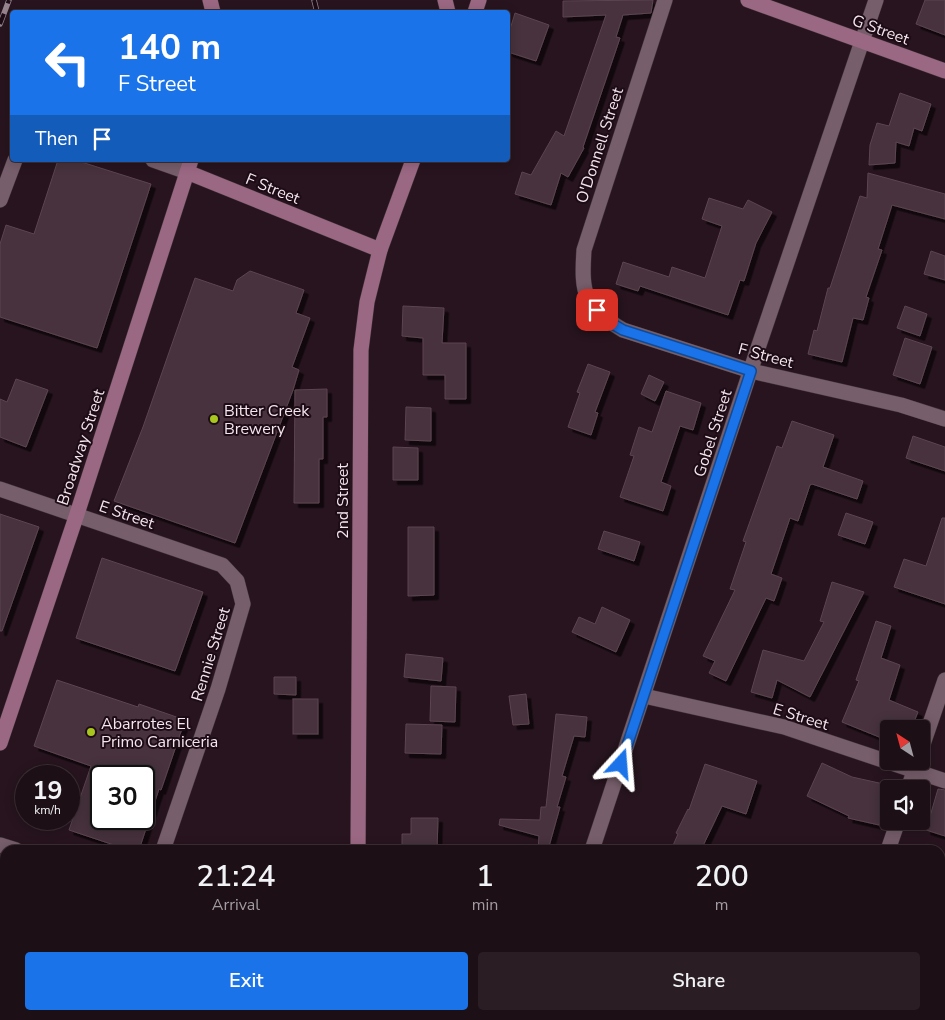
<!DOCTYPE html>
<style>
body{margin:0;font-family:"Nunito Sans",sans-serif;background:#2a1d23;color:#f1f3f6;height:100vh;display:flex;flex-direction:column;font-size:19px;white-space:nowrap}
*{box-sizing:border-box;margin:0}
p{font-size:16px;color:#a09ca1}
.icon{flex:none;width:28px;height:28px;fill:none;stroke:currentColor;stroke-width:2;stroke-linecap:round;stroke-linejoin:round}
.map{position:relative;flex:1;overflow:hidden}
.details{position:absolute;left:0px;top:845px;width:945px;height:175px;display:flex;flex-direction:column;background:#1d0f16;border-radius:15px 15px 0 0;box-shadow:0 2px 12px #0003,0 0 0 1px #3b2f35}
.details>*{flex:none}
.hud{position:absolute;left:10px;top:10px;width:500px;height:152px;border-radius:5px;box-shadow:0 2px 12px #0003,0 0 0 1px #3b2f35;background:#1a73e8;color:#fff;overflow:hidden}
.needle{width:32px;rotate:324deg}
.buttons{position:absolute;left:880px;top:720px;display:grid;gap:10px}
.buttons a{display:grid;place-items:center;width:50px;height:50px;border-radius:5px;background:#1d0f16;box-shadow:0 2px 12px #0003,0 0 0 1px #3b2f35;font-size:25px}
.speed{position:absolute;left:15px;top:765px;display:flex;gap:10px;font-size:25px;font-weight:700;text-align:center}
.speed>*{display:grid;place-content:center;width:65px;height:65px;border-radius:50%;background:#1d0f16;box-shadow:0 2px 12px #0003,0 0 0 1px #3b2f35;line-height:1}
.speed small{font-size:12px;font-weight:400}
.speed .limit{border:2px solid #111;border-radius:8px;background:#fff;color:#111}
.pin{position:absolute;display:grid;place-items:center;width:42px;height:42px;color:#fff;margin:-21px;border-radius:10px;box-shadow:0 2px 8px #0006}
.me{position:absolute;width:55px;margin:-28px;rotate:19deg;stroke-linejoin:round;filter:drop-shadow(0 0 4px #0008)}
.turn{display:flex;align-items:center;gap:18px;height:105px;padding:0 25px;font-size:22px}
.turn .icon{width:65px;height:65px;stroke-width:2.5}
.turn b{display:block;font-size:35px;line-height:42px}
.then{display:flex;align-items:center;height:48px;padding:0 25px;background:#0003;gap:10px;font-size:19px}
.eta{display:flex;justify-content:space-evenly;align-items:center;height:85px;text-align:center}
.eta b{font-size:30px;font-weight:600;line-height:35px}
.cta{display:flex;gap:10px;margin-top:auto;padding:10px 25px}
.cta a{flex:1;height:58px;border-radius:5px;background:#1a73e8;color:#fff;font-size:20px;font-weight:600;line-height:58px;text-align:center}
.cta a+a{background:#2a1d23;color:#f1f3f6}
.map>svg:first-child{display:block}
.building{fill:#47313c;stroke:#5c4550;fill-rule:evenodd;filter:url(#shadow)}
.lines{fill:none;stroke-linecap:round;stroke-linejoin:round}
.street-casing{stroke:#3d3036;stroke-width:16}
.secondary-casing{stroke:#3d3036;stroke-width:16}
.street{stroke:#765e6a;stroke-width:15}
.secondary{stroke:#9b6883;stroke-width:15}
.rail-casing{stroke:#96858e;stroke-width:5.5}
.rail{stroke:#1d0b15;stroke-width:4;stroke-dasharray:11;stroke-linecap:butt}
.route-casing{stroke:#114b97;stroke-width:12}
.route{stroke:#1a73e8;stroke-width:9}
.poi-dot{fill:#a7c71e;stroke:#1d0b15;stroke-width:2}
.labels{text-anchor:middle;stroke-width:4;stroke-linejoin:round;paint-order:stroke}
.street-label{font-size:16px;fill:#f4e6ed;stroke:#1d0b15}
.poi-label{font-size:16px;fill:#f4e6ed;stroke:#1d0b15;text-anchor:start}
</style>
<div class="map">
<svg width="945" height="1020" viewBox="0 0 945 1020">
<defs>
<filter id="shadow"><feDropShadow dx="4.5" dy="4.5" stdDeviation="0" flood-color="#0009"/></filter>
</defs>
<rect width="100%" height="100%" fill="#27141e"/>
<g class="building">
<path d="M653,0l-2,13 -28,2 -7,22 4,1 -37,109 1,1 -16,29 -7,-4 -10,32 -36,-11 7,-22 9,3 25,-44 8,5 42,-121 -43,2v-16z"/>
<path d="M925,0h20v35l-29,-11z"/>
<path d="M515,13l34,12 -13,36 -28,-9v-16z"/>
<path d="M900,93l31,11 -9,27 -8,-3 -5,18 -13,-4 -1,21 -26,2 1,-20 7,-22 12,3z"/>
<path d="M58,160h17l76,24 -54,164 -97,-31v-73l6,-19 28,9z"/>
<path d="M868,173l77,21v25l-53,-14 -14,44 4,1 -16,47 3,1 -6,22 -10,-2 -11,44 -34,-8 6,-24 3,1 11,-43h2l30,-92 7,2z"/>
<path d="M709,198l34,11 5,-9 24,12 -16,31 -12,38 -4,-1 -12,35 -88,-29 -2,5 -22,-7 7,-22 46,15 3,-10 33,11 17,-52 -20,-7z"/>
<path d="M931,251l14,5v24l-21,-6z"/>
<path d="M250,271l54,19 -8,23 14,5 -18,49 7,3 -6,20 -58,153 -121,-42 29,-74 52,-149 38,13 4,-11z"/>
<path d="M403,306l41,2 -2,35h24v56h-21v-24h-22v-37l-21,-2z"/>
<path d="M905,306l22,8 -7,22 -23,-8z"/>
<path d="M905,338l27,9 -12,37 -27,-9z"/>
<path d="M588,364l22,8 -15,40 3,1 -7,22 -23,-8 12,-34 -3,-1z"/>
<path d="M649,375l15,7 -9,19 -14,-7z"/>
<path d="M16,379l32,11 -22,57 -26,-10v-38l7,3z"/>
<path d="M327,389v28h-4v42h-4v44h-25l1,-113z"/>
<path d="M666,391l35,12 -8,27 -13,-4 -19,56 10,4 -8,25 -43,-14 14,-41 -4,-1 9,-28 13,5z"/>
<path d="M406,407l25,1v33l-26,-1z"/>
<path d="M792,421l42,14 -11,32 40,14 -6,18 -45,-15 -2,1 -12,36 -8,-3 -19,56 11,4 -8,23 -8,-3 -40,83 -17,-8 6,-12 -12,-5 32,-66 -5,-1 16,-47 -3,-1 34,-95 5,2z"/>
<path d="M913,436l32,11v24l-39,-13z"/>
<path d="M393,447l25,1v32h-25z"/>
<path d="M846,513l27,9 -8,22 -27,-9z"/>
<path d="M0,514l39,13 -37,104h-2z"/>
<path d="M942,518h3v86l-51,-17 10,-28 22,7z"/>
<path d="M408,527h26v68l-26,1z"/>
<path d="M604,531l36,11 -6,19 -36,-12z"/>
<path d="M102,558l101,34 -28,79 -99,-33z"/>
<path d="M832,582l32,10 -54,105 -33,-17 -5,18 -21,-6 12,-42 41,11 20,-39 -4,-1z"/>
<path d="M602,607l28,13 -14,32 -44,-20 7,-15 16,7z"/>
<path d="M876,621l15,5 -10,32 19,7 -11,35 29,12 -7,17h-22v12l-47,-19 17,-41 -3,-1z"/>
<path d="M406,654l37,4 -2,23 -37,-4z"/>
<path d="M274,677h22v18l-22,-1z"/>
<path d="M57,680l81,27 1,-3 46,16 -24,70 -2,-1 -20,61h-10l-60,-20 22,-64 -57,-20zM101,769l21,7h22v43h-43z"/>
<path d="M431,686l25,1 -1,35 -25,-1z"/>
<path d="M526,694l3,30 -16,1 -4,-29z"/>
<rect x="293" y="699" width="25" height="35"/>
<path d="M556,714l31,3 -2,20 -11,-1 -12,40 4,1 -9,30h3l-12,43h-10l1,-14 -40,-11 1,-6 40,1 1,-13h5z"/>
<path d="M406,724l36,1 -1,29 -36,-1z"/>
<path d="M822,763l30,14 36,8 -9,40 -31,-7 1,-2 -42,-20z"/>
<path d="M705,764l52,17 -11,33 -24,-8 -21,44h-30l7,-16 -2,-1 12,-24 1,1z"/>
<path d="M938,789l7,1v46l-19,-6z"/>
<path d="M411,818h27l-1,32h-35v-16h9z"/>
</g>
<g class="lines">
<g class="street-casing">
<g id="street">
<path d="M665,0l-81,250c-3,44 0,57 39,80l128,41 150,34 44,14"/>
<path d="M153,160l34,12"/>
<path d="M0,200l15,-40"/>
<path d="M0,489l222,76 15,16 6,23 -25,85 -55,161"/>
<path d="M644,696l140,31 161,54"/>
<path d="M921,750l24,-70"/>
<path d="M908,789l9,-27"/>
<path d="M0,845l16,5"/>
<path d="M592,850l166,-502 118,-348"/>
<path d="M888,850l10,-29"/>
<path d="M533,1015l7,5"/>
<path d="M833,1020l2,-5"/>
</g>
</g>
<g class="secondary-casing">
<g id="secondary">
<path d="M210,0l3,12"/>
<path d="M445,0l3,12"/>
<path d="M748,0l197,71"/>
<path d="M475,12l4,-12"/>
<path d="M187,172l193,78"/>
<path d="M0,743l77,-229 114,-354"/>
<path d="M358,850l3,-500 6,-48 13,-52 33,-90"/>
<path d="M332,1020l1,-5"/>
</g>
</g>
<use href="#street" class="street"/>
<use href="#secondary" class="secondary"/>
<g class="rail-casing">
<g id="rail">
<path d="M314,0l3,12"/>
<path d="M0,24l9,-24"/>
</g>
</g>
<use href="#rail" class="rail"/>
</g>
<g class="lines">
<g class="route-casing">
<path id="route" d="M597,310l7,9 19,11 128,41 -130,393"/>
</g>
<use href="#route" class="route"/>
</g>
<g class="poi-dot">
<circle cx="214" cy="419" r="5"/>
<circle cx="91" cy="732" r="5"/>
</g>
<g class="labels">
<g class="street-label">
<text transform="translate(881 29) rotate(20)" y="6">G Street</text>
<text transform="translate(599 145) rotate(-72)" y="6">O'Donnell Street</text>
<text transform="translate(273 188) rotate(22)" y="6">F Street</text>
<text transform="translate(766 355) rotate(15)" y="6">F Street</text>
<text transform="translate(712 433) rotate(-72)" y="6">Gobel Street</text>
<text transform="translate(80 447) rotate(-72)" y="6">Broadway Street</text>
<text transform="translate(342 501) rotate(-90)" y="6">2nd Street</text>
<text transform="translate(127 514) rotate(19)" y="6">E Street</text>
<text transform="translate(210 654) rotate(-73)" y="6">Rennie Street</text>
<text transform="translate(801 716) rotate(17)" y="6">E Street</text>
</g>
<g class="poi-label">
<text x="224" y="416">Bitter Creek<tspan x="224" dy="18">Brewery</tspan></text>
<text x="101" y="729">Abarrotes El<tspan x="101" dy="18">Primo Carniceria</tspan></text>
</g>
</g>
</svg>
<div class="buttons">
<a><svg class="needle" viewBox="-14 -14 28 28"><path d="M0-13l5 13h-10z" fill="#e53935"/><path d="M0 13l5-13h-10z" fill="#a09ca1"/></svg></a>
<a><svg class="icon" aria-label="sound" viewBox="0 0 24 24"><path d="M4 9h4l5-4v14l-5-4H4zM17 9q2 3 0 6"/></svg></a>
</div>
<div class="speed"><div>19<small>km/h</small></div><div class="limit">30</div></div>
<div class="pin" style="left:597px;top:310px;background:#d93025"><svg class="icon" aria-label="arrive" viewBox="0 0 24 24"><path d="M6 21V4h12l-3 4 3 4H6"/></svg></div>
<svg class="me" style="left:621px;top:764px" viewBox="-20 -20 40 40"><path d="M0-17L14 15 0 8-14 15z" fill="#1a73e8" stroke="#fff" stroke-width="4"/></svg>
<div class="hud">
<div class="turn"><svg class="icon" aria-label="left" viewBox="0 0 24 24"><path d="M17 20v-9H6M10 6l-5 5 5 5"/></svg><div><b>140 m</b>F Street</div></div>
<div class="then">Then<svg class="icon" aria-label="arrive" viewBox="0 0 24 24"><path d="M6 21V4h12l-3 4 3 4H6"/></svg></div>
</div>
<section class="details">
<div class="eta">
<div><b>21:24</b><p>Arrival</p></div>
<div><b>1</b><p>min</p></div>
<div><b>200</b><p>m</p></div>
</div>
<div class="cta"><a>Exit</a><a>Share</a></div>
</section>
</div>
